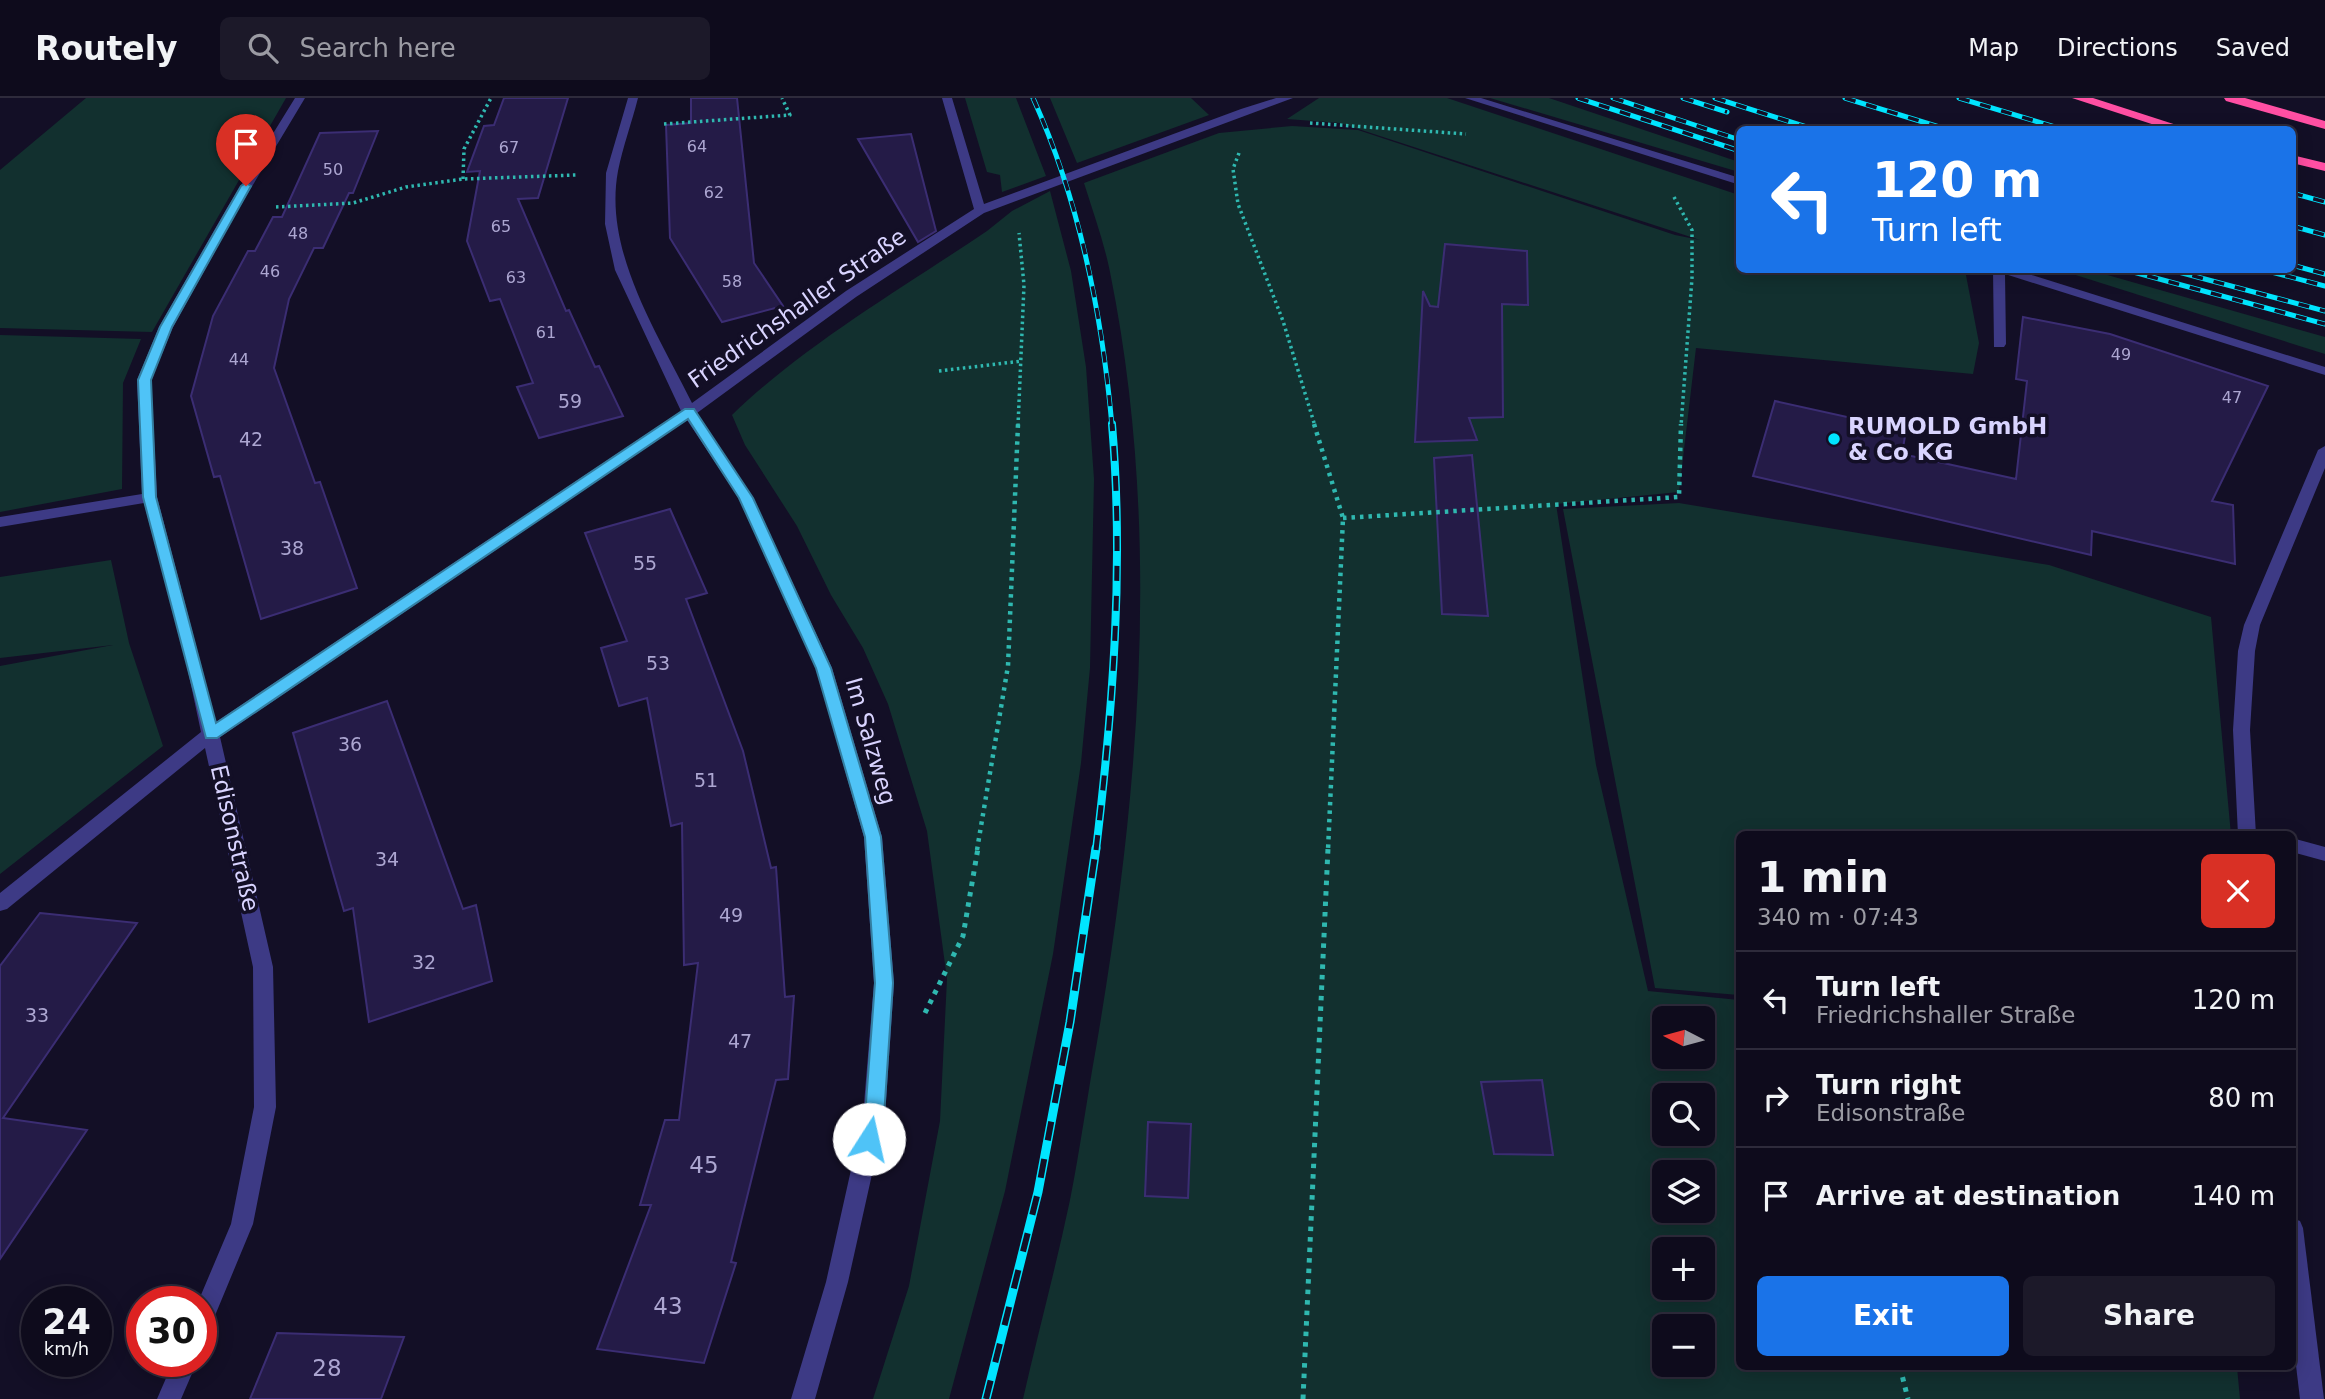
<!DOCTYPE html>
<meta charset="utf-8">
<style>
body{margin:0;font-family:"DejaVu Sans",sans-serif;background:#1c1929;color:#f1f3f6;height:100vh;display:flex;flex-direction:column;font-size:26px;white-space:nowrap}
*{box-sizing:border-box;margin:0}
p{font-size:23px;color:#9b9ba3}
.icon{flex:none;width:38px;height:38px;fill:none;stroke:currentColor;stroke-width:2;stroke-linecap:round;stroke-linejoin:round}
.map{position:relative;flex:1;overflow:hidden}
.panel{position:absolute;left:1736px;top:733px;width:560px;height:539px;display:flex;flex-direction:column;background:#0e0b1c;border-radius:10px;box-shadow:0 4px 18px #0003,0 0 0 2px #2e2b3b}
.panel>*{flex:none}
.guide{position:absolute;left:1736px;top:28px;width:560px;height:147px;border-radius:10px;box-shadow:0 4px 18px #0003,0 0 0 2px #2e2b3b;background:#1a73e8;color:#fff;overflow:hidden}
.needle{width:46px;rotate:276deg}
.controls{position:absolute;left:1652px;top:908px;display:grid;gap:14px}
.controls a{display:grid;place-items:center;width:63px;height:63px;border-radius:10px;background:#0e0b1c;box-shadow:0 4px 18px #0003,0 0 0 2px #2e2b3b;font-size:35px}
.speed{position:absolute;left:21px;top:1188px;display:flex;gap:14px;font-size:35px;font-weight:700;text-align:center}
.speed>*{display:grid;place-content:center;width:91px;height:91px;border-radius:50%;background:#0e0b1c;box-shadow:0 4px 18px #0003,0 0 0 2px #2e2b3b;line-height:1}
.speed small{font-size:18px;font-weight:400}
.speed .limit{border:10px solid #d22;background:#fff;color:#111}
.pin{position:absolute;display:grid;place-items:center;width:60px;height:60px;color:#fff;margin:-72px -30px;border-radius:50% 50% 50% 0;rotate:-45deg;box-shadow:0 0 7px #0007}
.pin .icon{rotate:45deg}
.me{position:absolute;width:77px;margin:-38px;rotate:10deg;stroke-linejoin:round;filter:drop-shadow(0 0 5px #0008)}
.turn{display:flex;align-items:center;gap:24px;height:147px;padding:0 21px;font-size:32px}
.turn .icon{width:91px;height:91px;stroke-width:2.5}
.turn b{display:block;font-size:49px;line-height:60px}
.round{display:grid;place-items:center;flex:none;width:74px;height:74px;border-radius:10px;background:#1c1929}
.head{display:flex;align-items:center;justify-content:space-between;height:119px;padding:0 21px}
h1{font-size:42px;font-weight:800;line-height:52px}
.cta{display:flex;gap:14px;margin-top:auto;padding:14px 21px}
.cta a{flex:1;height:80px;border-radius:10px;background:#1a73e8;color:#fff;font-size:28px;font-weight:800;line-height:80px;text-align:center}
.cta a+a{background:#1c1929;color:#f1f3f6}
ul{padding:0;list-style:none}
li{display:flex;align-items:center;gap:21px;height:98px;padding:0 21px;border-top:2px solid #2e2b3b}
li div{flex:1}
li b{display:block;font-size:26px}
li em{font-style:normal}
header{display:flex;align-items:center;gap:42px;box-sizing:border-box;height:98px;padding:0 35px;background:#0e0b1c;border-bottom:2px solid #2e2b3b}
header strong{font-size:33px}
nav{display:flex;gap:38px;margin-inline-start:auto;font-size:24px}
.search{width:490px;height:63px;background:#1c1929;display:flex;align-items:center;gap:18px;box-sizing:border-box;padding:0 24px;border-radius:10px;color:#9b9ba3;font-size:26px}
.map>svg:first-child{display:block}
.green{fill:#12302f;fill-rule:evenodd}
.building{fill:#241b47;stroke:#3b2d73;stroke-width:2}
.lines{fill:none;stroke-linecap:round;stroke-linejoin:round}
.path-far2{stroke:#2fb8b0;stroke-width:3.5;stroke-dasharray:2.5 3.5;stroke-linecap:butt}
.path-far1{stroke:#2fb8b0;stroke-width:4.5;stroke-dasharray:3.5 5;stroke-linecap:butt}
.path{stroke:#2fb8b0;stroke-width:5;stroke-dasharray:4.5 6;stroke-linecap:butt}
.minor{fill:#3d3a85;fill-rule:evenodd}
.highway{fill:#ff4fa3;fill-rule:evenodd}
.rail-far2-casing{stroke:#00e5ff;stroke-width:5}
.rail-far1-casing{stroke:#00e5ff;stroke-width:8}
.rail-casing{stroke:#00e5ff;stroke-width:9}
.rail-far2{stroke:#130f26;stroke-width:3.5;stroke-dasharray:11;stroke-linecap:butt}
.rail-far1{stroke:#130f26;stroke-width:5;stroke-dasharray:15;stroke-linecap:butt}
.rail{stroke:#130f26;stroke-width:6;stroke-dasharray:19;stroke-linecap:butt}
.route{fill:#4fc3f7;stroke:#337fa1;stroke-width:2}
.poi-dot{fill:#00e5ff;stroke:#130f26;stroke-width:2.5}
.labels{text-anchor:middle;stroke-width:7;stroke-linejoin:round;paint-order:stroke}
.far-number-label{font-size:16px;fill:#aca6d1}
.number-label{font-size:19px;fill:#aca6d1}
.street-label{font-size:23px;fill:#d9d4ff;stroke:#130f26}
.poi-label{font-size:23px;font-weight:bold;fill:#d9d4ff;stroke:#130f26;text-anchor:start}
.near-number-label{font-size:23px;fill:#aca6d1}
</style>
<header>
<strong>Routely</strong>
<div class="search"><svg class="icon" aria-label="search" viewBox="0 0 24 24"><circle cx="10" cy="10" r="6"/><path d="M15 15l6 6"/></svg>Search here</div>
<nav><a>Map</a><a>Directions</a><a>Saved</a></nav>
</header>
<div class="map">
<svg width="2325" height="1301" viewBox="0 0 2325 1301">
<rect width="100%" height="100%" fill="#130f26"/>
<g class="green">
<path d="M86,0h200l-134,234 -152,-4v-158z"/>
<path d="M965,0h51l30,78 -44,16 -2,-17 -13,-3z"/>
<path d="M1050,0h141l18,17 -132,48z"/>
<path d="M1319,0h128l292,97 1,75h225l14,73 -6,31 -277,-26 -17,144 -123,12 40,261 52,226 91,9 1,367h497l3,32h-1217c15,-66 33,-132 47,-199 10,-50 17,-102 26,-152 44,-257 66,-519 14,-776 -6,-30 -17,-60 -26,-89l135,-50 73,-7 66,4 317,105 25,5 -360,-117 -53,-4zM1664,920h39v39h-39zM1664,998h39v38h-39zM1664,1074h39v39h-39zM1664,1152h39v38h-39zM1664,1228h39v39h-39z"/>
<path d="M1490,0h59l190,64v10z"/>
<path d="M1050,93l21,80 15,96 8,112 -4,189 -9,95 -28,191 -48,237 -56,208h-76l36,-113 31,-165 7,-142 -20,-148 -39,-127 -25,-56 -32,-53 -34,-69 -52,-81 -13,-30c72,-70 172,-128 255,-184l25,-20z"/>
<path d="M2060,172h30l235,67v17z"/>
<path d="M0,237l141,4 -18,44 -1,106 -122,23z"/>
<path d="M1679,405l370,62 162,52 20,218h-491l-1,160 -84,-7 -92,-479z"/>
<path d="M111,462l18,83 34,103 -163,128v-208l113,-21 -113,13v-81z"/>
</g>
<g class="building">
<path d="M504,0h64l-30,100 -20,1 48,112 3,-1 26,57 4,-1 24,50 -84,22 -22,-51 16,-4 -33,-84 -10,2 -23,-60 13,-70 -13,1 17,-46 10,-1z"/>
<path d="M691,0h46l17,165 29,43 -61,16 -52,-84 -4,-113 25,-2z"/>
<path d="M378,33l-25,62h-4l-26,55h-9l-25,51 -15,69 41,115 5,-1 37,106 -96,31 -41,-143 -6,1 -23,-81 22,-80 35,-65h7l18,-34h9l38,-84z"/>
<path d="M911,36l25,97 -18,11 -60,-103z"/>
<path d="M1445,146l82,7 1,54 -26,-1 1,113 -34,1 8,22 -62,2 8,-151 7,15 8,1z"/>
<path d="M2023,219l87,17 158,52 -56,115 21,4 2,59 -143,-33 -1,24 -338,-79 22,-75 131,29 -4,24 114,25 11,-98 -11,-2z"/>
<path d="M1472,357l16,161 -46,-2 -8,-156z"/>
<path d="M670,411l37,84 -21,6 57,152 28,117 5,-1 9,130 9,-1 -6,83 -12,1 -45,182 5,1 -32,100 -107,-14 54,-144h-11l25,-85h14l19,-157 -14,2 -2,-142 -11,3 -24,-128 -28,8 -18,-58 26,-7 -42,-108z"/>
<path d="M387,603l76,208 13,-4 16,76 -123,41 -16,-114 -9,3 -51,-178z"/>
<path d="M40,815l97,10 -134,195 84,12 -87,129v-293z"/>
<path d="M1542,982l11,75 -59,-1 -13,-72z"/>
<path d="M1148,1024l43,2 -3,74 -43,-2z"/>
<path d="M277,1235l127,4 -23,62h-131z"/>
</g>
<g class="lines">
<g class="path-far2">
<path d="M1310,25l156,11"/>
<path d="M664,26l126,-9 -8,-17"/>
<path d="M1239,55l-6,16 5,35 45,117 32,105"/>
<path d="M463,81l1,-30 27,-51"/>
<path d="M1674,99l18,33v48l-11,148"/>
<path d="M276,109l77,-4 53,-16 57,-8 113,-4"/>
<path d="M939,273l83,-10"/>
<path d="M1018,328l6,-141 -5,-52"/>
</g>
<g class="path-far1">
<path d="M1314,326l29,94 -15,332"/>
<path d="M1343,420l336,-21 2,-73"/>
<path d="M977,752l31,-184 10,-242"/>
</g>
<g class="path">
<path d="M925,915l38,-77 15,-88"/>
<path d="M1900,1269l8,32"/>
<path d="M1303,1301l25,-551"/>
</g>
<g class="minor">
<path d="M295,0h10l-66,110 -66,119 -22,53 6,117 59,225 465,-311 -66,-141 -10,-46 1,-51 22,-75h10c-6,24 -15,48 -20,73 -15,80 40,163 74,232l154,-112 128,-82 -32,-111h10l32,106 257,-95 35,-11h17l-309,115 -128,84 -159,116 56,85 79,170 50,169 12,146 -9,133 -37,166 -33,117h-24l35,-117 37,-166 11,-133 -10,-146 -48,-169 -77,-170 -52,-78 -467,317 53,230 3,140 -23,117 -44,106 -8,3v-31h-3l33,-78 23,-117 -1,-140 -48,-219 -198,161 -7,2v-18l201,-161 -16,-75 -41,-154 -144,24v-10l142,-23 -5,-114 22,-53 68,-119z"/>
<path d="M1465,0h16l259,80v7z"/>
<path d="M1993,172h23l309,97v8l-320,-101 1,70 -2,3h-10z"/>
<path d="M2325,348v22l-65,157 -5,26 -5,79 6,105h-18l-5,-105 5,-79 6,-26 74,-175z"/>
<path d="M2292,740l33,9v14l-33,-9z"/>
<path d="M2292,1120l8,3 3,7 21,171h-24l-8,-67z"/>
<path d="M173,1264h24l-16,37h-24z"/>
</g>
<g class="highway">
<path d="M2072,0h21l99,32h-22z"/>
<path d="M2224,0h21l80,23v8l-99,-28z"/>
<path d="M2292,57l33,8v8l-33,-8z"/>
</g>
<g class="rail-far2-casing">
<g id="rail-far2">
<path d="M1033,0c47,104 69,215 79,328"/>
<path d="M1578,0l162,53"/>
<path d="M1613,0l127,42"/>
<path d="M1683,0l44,14"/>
<path d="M1715,0l101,32"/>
<path d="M1845,0l104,32"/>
<path d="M1959,0l106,32"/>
<path d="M2292,95l33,9"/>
<path d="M2292,128l33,9"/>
<path d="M2292,167l33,9"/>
<path d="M2126,172l199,54"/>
<path d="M2171,172l154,41"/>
<path d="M2264,172l61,16"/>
</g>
</g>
<g class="rail-far1-casing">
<path id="rail-far1" d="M1096,752c17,-142 28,-284 16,-426"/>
</g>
<g class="rail-casing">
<path id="rail" d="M986,1301l52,-207 32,-170 26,-174"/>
</g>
<use href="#rail-far2" class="rail-far2"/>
<use href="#rail-far1" class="rail-far1"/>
<use href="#rail" class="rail"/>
</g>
<path class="route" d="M246,85l5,3 -79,141 -21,53 5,117 60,226 469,-314h9l59,89 78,170 50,169 12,146 -9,133 -8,29 -7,3 -7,-3 -3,-6 6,-23 10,-133 -10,-146 -49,-169 -77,-170 -51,-79 -471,319h-11l-63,-241 -5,-117 22,-53 81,-141z"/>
<circle class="poi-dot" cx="1834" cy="341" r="7"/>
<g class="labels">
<g class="far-number-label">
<text x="697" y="54">64</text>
<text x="509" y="55">67</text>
<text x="333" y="77">50</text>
<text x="714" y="100">62</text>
<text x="501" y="134">65</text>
<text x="298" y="141">48</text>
<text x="270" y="179">46</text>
<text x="516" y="185">63</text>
<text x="732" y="189">58</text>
<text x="546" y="240">61</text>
<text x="2121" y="262">49</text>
<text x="239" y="267">44</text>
<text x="2232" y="305">47</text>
</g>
<g class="number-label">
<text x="570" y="310">59</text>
<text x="251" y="348">42</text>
<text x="292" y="457">38</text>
<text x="645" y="472">55</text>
<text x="658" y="572">53</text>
<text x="350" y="653">36</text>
<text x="706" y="689">51</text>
<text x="387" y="768">34</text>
<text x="731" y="824">49</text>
<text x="424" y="871">32</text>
<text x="37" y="924">33</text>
<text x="740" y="950">47</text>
</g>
<g class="street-label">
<text transform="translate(797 210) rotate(-35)" y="8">Friedrichshaller Straße</text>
<text transform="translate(871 643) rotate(74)" y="8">Im Salzweg</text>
<text transform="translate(235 740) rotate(77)" y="8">Edisonstraße</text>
</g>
<g class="poi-label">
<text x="1848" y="336">RUMOLD GmbH<tspan x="1848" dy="26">&amp; Co KG</tspan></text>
</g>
<g class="near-number-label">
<text x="704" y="1075">45</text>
<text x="668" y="1216">43</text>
<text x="327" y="1278">28</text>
</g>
</g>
</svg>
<div class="controls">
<a><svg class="needle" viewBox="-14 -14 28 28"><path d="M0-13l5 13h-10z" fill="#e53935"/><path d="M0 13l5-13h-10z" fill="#9b9ba3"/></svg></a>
<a><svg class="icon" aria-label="search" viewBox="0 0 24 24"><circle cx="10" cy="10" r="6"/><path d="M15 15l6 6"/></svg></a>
<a><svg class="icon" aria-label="layers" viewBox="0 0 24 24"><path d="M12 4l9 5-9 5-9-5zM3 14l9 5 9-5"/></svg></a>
<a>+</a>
<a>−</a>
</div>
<div class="speed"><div>24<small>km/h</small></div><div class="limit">30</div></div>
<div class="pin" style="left:246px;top:88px;background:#d93025"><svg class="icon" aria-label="arrive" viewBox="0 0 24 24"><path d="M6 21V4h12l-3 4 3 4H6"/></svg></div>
<svg class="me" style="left:869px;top:1041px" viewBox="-20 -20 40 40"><circle r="19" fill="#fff"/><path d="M0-13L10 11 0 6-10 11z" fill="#4fc3f7"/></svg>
<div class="guide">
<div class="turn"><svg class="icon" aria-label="left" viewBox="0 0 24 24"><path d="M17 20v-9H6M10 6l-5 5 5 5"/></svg><div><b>120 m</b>Turn left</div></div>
</div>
<section class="panel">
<div class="head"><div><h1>1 min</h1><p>340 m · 07:43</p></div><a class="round" style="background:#d93025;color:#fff"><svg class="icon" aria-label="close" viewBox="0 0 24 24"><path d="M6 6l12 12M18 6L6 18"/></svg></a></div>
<ul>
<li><svg class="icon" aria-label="left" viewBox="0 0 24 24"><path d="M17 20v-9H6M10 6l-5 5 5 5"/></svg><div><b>Turn left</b><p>Friedrichshaller Straße</p></div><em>120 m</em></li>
<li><svg class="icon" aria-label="right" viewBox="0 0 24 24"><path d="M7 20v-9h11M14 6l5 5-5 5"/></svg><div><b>Turn right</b><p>Edisonstraße</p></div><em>80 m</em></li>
<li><svg class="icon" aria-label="arrive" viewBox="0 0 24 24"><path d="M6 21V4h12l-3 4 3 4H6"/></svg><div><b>Arrive at destination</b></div><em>140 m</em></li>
</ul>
<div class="cta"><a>Exit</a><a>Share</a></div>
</section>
</div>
